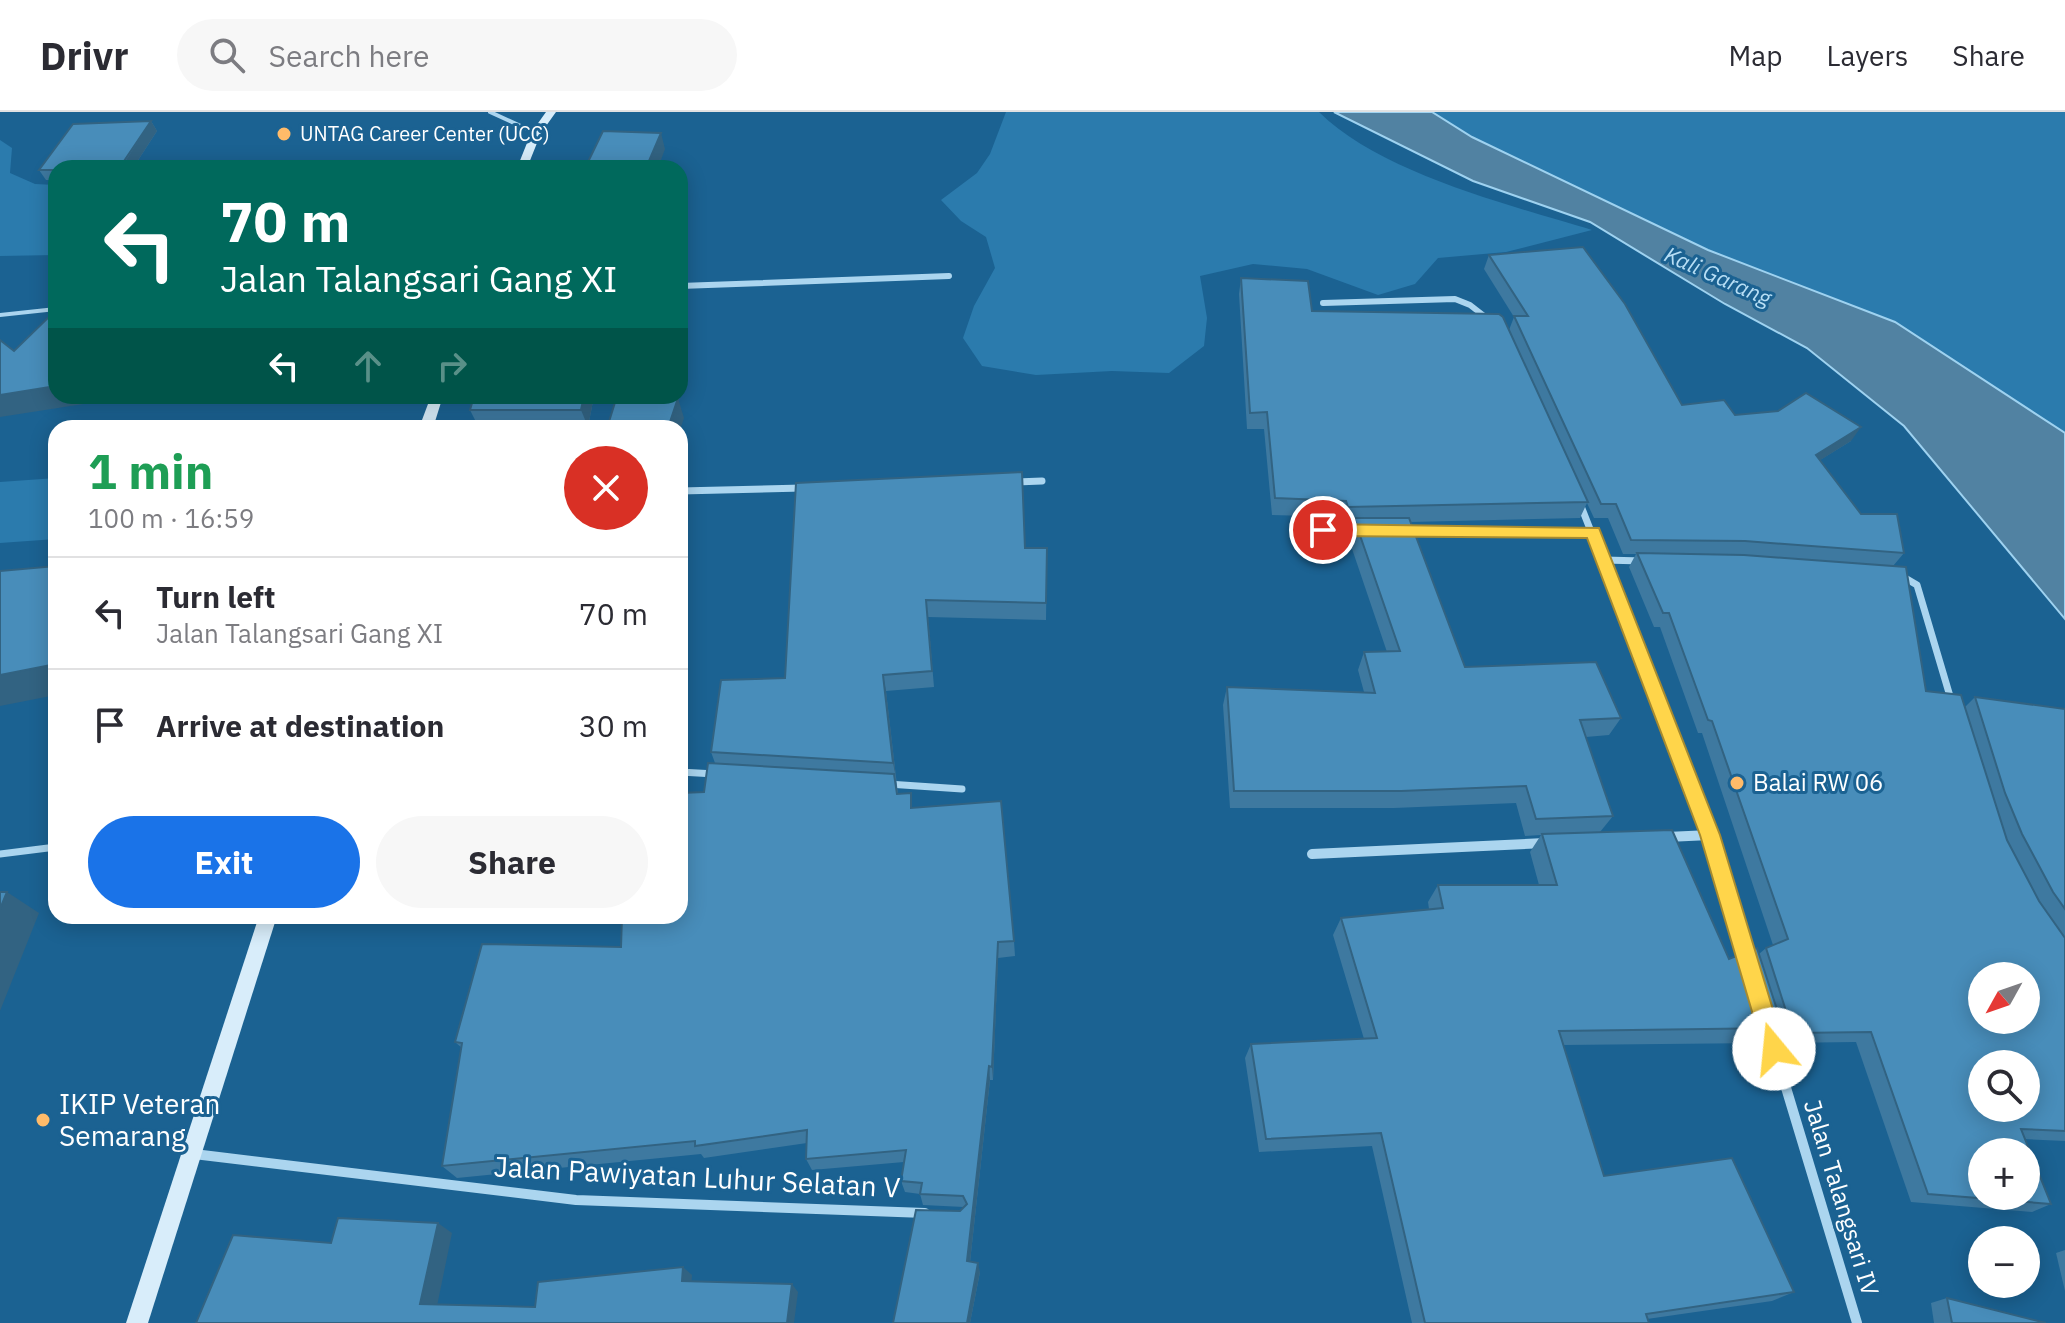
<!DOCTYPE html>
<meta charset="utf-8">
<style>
body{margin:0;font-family:"IBM Plex Sans",sans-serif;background:#f7f7f7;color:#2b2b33;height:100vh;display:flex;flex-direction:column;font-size:30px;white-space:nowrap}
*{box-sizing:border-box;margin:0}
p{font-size:26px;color:#7c7c81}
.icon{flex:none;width:44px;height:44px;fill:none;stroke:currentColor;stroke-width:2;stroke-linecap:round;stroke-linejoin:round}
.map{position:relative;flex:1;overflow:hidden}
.sheet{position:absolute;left:48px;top:308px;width:640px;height:504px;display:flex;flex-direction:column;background:#fff;border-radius:24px;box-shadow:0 4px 20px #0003}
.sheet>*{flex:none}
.top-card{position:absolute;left:48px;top:48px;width:640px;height:244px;border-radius:24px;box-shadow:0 4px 20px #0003;background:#00695c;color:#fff;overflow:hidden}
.needle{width:52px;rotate:230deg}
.fabs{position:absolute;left:1968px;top:850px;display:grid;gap:16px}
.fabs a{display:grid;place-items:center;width:72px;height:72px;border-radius:50%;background:#fff;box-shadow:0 4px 20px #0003;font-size:40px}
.pin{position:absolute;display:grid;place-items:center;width:68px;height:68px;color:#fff;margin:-34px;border:4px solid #fff;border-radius:50%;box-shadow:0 2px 8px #0007}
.me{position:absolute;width:88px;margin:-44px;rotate:343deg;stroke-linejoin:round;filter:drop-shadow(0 0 6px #0008)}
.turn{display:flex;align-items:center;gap:28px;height:168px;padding:0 40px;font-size:36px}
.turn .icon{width:104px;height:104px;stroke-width:2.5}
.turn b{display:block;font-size:56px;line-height:68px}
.lanes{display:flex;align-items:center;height:76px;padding:0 40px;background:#0003;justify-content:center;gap:40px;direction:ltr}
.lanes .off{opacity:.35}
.round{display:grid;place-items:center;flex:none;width:84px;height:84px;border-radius:42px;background:#f7f7f7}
.summary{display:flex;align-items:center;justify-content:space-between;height:136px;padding:0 40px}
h1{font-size:48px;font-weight:700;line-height:60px;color:#1e9e55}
.primary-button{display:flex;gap:16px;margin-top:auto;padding:16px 40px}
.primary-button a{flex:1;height:92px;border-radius:48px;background:#1a73e8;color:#fff;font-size:32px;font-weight:700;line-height:92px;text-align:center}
.primary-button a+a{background:#f7f7f7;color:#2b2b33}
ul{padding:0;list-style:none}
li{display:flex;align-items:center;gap:24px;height:112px;padding:0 40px;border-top:2px solid #e1e1e2}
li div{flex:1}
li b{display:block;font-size:30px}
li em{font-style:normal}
header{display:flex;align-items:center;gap:48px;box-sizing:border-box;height:112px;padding:0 40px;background:#fff;border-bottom:2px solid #e1e1e2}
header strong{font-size:38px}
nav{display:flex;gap:44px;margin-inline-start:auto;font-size:28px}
.search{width:560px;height:72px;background:#f7f7f7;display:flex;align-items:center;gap:20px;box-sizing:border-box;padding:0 28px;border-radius:44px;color:#7c7c81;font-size:30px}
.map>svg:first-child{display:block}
.green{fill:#2b7bad}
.water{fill:#5182a2;stroke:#9ed2f0;stroke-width:2}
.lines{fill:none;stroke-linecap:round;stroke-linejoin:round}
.service-far1{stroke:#abd5ef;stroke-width:4}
.service{stroke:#abd5ef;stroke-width:7}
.minor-far2{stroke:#abd5ef;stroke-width:6}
.minor-far1{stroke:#abd5ef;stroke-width:7}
.minor{stroke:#abd5ef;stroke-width:10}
.secondary{fill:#d8edfa;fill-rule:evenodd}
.wall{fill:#3e79a0;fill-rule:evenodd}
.shaded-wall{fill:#326382}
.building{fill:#488dba;stroke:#326382;stroke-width:2;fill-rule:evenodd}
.route{fill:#ffd54a;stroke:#a68a30;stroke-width:2}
.poi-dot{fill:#ffbb69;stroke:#1b6292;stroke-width:3}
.labels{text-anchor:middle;stroke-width:6;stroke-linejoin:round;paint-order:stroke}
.far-poi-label{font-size:20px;fill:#fff;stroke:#1b6292;text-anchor:start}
.far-water-label{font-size:22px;font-style:italic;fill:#b7def5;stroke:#1b6292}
.poi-label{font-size:24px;fill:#fff;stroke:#1b6292;text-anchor:start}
.street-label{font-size:24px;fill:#fff;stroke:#1b6292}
.near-poi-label{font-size:28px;fill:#fff;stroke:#1b6292;text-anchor:start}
.near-street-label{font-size:28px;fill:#fff;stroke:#1b6292}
</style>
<header>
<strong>Drivr</strong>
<div class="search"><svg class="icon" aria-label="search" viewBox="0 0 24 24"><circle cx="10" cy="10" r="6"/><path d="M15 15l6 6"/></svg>Search here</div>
<nav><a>Map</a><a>Layers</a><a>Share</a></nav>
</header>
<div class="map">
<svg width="2065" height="1211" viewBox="0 0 2065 1211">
<rect width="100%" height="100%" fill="#1b6292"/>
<g class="green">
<path d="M1006,0h313c61,61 191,93 273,118l-86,22 -68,6 -23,26 -37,11 -71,-26 -54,-5 -53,12 7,42 -3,28 -35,27 -57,-2 -76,4 -54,-9 -19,-28 11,-32 21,-38 -9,-31 -25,-16 -20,-21 36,-27 13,-19z"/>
<path d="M1432,0h633v321l-170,-111 -187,-72 -236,-113z"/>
<path d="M0,28l12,8 -2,25 25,11 21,1v70l-56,1z"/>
<path d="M56,366v61l-56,4v-61z"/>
</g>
<path class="water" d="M1334,0h98l40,25 236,113 187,72 170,111v186l-161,-193 -97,-78 -82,-44 -135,-82 -117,-41z"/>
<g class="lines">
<g class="service-far1">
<path d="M490,0l46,21"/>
<path d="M0,203l56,-6"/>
</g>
<path class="service" d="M0,742l56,-7"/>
<g class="minor-far2">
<path d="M680,174l269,-10"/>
<path d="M1323,191l132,-4 15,6 18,14"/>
</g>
<g class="minor-far1">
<path d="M1013,370l29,-1"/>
<path d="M680,379l123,-3"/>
<path d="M1579,389l123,313"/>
<path d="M1323,418h38"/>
<path d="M1406,418l187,2"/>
<path d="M1604,448l39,1"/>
<path d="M1900,463l17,10 35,118"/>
<path d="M680,660l35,2"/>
<path d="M888,672l74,5"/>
</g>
<g class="minor">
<path d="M1701,700l47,149"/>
<path d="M1667,725l43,-2"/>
<path d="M1312,742l233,-11"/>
<path d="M1768,916l89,295"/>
<path d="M194,1042l382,46 349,13"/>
</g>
<g class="secondary">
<path d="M546,0h10l-15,21 -14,35h-10l14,-35z"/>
<path d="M431,284h12l-10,32h-14z"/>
<path d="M259,804h18l-129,407h-22z"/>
</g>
</g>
<g class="wall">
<path d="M151,9l6,10 -24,37h-77v12h-10l-7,-10z"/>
<path d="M1489,143l193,150 53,10 116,26 -31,19 41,54 43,39 -11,13 33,125 39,16 10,-10 90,12v432l-41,-2 27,65 -19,8 -121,-10 -55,-160 -76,1 -3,-10 -14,10 -200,2 41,131 190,116 -22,9 -125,18 2,4h-237l-40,-177 -113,6 -14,-94 6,-14 113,-5 -31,-104 8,-17 88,-9 -1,-7 10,-17h101l-9,-33 11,-17 -16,1 -9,-33 -122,5h-164l-7,-103 4,-18 137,5 -6,-22 6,-18h23l-39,-115 4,-14 -8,1 -3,-7 -69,-2 -8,-86h-17l-8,-135 2,-16 71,33 197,19 5,-13 -30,-48zM1587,391l7,15h14l15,36h13l-7,13 25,60h6l38,106h4l71,212 -7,3 -7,6 -30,5 -129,-127 13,-16 -27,-79 23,-2 12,-17 -156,-51 -55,-145 170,-4z"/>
<path d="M474,284h120l-6,31 -110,-1 -8,-16z"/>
<path d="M1025,436h22l-1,72 -118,-3 6,70 -48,4 12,103 15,14 101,133 1,15 -17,2 -5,122h-3l-20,182 10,10 -10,51h-77l67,-112 4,-4 -41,-2 -3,-11 -15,-2 -4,-11 3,-19 -92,8 -6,-11 1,-16 -103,15 -3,-4 -244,24 -15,-12 20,-118 -7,-6 166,-95 83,-155 11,-29 -4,-11 74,-74z"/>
<path d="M2065,1138v41l-9,-38z"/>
<path d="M1947,1186l99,25h-112l-3,-20z"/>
</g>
<g class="shaded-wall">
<path d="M151,9l6,10 -24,37h-12z"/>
<path d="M661,21l4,16 -7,19h-12z"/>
<path d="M56,274v10h79l-135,21v-22z"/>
<path d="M584,284h10l-6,31 -7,-17z"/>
<path d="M678,286l6,20 -4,12v-2h-12z"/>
<path d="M1861,315l-10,14 -45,28 10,-14z"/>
<path d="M56,552v31l-56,11v-31z"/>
<path d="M883,563l3,16 10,87 -3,-15z"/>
<path d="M7,780l32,21 -39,98v-102z"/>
<path d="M998,830v16l-5,122 -1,-13z"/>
<path d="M989,954l1,14 -21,191 -2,-10z"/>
<path d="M438,1111l14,10 -16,78 -16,-7z"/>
<path d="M978,1151l2,9 -10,51h-3z"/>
<path d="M683,1155l9,8 -1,14 -9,-8z"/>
<path d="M792,1172l6,8 -4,31h-7z"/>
</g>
<g class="building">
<path d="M151,9l-31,46 -64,1v2h-17l34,-46z"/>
<path d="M603,19l58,2 -15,35h-72v-3l13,-1z"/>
<path d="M1583,135l42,57 57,101 42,-5 11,15 43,-4 28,-18 55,34 -45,28 45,59h36l7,39 -159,-12 -114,-1 -15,-36h-15l-87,-188h14l-39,-61z"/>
<path d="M1241,166l67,3 4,30 187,3 4,3 85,185 -240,5 -2,-6 -71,-3 -8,-86 -17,1z"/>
<path d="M56,198v76l-56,9v-55l14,11z"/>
<path d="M474,284h110l-3,14h-111z"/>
<path d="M617,284h12l49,2 -10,30h-61z"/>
<path d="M1022,360l3,76h22l-1,55 -120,-3 6,71 -49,4 10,88 -182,-11 10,-72 64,-2 11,-195z"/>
<path d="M1354,406h55l56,149 131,-5 25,56 -41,2 33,96 -77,3 -10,-33 -125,5h-167l-7,-104 148,6 -11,-41 36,-1z"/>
<path d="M1637,441l107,2 162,12 20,124 35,4 46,145 32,61 26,37v193l-44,-2 30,75 -123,-10 -57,-162 -78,1 -27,-85 22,-9 -76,-218 -4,-1 -39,-107h-6zM1982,864h44v44h-44zM1982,952h44v44h-44zM1982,1040h44v44h-44z"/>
<path d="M56,454v98l-56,11v-104z"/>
<path d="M1975,585l90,12v200l-12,-17 -31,-58 -17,-41z"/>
<path d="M708,651l186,11 3,20 14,-1v15l90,-7 13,140 -16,1 -6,125 -3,-1 -22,195 11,2 -11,60h-74l23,-113 44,1 7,-7 -4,-8 -43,-2 2,-11 -21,-2 5,-31 -100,9 1,-29 -112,16v-5l-253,25 20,-123 -7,-1 27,-98 139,3 1,-31h58v-123l24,-1z"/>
<path d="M1672,718l57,129 28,-11 26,80 -224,3 45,145 128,-18 62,134 -148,22 3,9h-224l-44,-190 -115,6 -15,-95 126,-6 -36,-120 102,-10 -5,-23h119l-15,-51z"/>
<path d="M0,780h7l-7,17z"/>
<path d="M338,1106l100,5 -18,81 115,3 3,-25 145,-15 -1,14 110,3 -5,39h-591l37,-88 98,8z"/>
<path d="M1947,1186l99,25h-94z"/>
</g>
<path class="route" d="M1323,412l276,4 121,307 65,214 -3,7 -8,3 -7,-3 -4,-7 -63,-214 -113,-297 -264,-2 -8,-6z"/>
<g class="poi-dot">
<circle cx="284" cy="22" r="8"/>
<circle cx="1737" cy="671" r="8"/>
<circle cx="43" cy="1008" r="8"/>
</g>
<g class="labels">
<g class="far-poi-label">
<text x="300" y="29">UNTAG Career Center (UCC)</text>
</g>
<g class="far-water-label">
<text transform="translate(1718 164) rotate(24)" y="8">Kali Garang</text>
</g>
<g class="poi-label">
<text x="1753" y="679">Balai RW 06</text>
</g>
<g class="street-label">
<text transform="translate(1841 1086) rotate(73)" y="8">Jalan Talangsari IV</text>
</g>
<g class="near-poi-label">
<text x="59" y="1002">IKIP Veteran<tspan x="59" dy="32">Semarang</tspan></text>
</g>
<g class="near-street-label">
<text transform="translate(697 1065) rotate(3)" y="10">Jalan Pawiyatan Luhur Selatan V</text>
</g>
</g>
</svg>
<div class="fabs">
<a><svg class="needle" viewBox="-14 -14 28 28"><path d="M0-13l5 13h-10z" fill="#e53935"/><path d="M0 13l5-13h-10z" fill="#7c7c81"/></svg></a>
<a><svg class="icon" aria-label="search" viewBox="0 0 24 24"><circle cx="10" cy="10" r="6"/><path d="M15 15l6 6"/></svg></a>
<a>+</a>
<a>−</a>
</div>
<div class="pin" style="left:1323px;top:418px;background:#d93025"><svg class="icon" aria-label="arrive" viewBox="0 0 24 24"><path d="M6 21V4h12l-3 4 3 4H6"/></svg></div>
<svg class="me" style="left:1774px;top:937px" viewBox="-20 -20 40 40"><circle r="19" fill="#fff"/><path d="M0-13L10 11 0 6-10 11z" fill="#ffd54a"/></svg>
<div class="top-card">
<div class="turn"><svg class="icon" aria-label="left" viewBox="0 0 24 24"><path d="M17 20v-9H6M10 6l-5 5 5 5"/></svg><div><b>70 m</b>Jalan Talangsari Gang XI</div></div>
<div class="lanes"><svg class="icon" aria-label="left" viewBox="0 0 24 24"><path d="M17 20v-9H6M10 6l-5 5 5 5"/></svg><svg class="icon off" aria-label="ahead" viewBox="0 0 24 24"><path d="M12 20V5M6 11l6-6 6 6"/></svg><svg class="icon off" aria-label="right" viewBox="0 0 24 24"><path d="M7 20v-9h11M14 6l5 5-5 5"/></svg></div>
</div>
<section class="sheet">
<div class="summary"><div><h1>1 min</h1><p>100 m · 16:59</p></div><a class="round" style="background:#d93025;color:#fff"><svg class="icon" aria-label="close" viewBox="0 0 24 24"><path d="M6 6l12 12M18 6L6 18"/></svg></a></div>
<ul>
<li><svg class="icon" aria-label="left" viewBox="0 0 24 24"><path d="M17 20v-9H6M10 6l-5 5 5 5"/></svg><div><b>Turn left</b><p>Jalan Talangsari Gang XI</p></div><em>70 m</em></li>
<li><svg class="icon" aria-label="arrive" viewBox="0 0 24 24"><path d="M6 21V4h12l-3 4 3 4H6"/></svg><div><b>Arrive at destination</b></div><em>30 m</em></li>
</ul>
<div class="primary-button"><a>Exit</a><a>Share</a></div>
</section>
</div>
